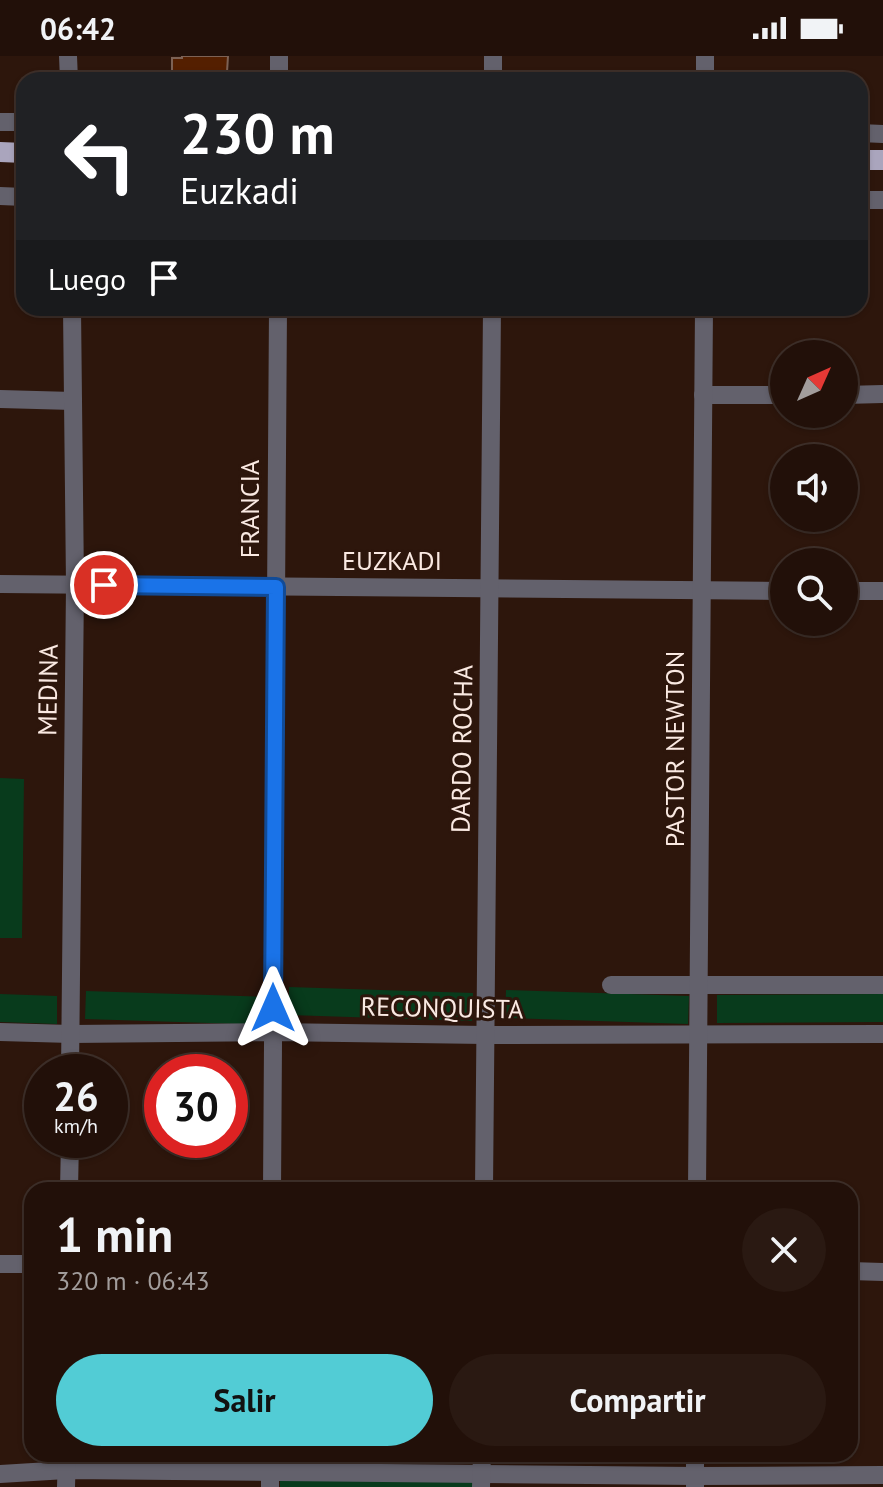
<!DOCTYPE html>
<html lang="es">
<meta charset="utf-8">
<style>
body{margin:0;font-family:"PT Sans",sans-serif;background:#2a1912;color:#f1f3f6;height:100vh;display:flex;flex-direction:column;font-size:30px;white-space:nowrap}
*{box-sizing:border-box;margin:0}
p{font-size:26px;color:#a29d9c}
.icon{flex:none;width:44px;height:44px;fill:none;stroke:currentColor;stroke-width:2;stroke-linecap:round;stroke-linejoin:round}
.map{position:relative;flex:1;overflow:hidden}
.side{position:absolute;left:24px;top:1126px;width:834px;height:280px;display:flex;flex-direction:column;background:#221009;border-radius:24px;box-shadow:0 2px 6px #0004,0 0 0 2px #3f302a}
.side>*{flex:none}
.guide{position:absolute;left:16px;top:16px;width:852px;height:244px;border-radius:24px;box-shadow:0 2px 6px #0004,0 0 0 2px #3f302a;background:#202124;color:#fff;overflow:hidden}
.needle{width:52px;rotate:45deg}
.controls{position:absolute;left:770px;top:284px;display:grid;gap:16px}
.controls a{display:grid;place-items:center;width:88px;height:88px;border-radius:50%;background:#221009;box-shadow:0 2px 6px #0004,0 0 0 2px #3f302a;font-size:40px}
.speed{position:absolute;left:24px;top:998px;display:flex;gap:16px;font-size:40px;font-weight:700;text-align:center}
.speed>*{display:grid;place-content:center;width:104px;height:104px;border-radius:50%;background:#221009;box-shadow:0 2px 6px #0004,0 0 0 2px #3f302a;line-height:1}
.speed small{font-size:20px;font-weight:400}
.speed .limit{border:12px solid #d22;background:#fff;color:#111}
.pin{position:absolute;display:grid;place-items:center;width:68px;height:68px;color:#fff;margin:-34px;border:4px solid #fff;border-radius:50%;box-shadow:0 2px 8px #0007}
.me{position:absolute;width:88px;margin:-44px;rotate:0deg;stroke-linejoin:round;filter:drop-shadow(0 0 6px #0008)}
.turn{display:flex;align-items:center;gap:28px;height:168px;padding:0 32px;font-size:36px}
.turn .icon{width:104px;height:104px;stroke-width:2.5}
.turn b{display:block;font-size:56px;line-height:68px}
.then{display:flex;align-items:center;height:76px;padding:0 32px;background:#0003;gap:16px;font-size:30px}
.round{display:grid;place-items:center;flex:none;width:84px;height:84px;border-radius:42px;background:#2a1912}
.headline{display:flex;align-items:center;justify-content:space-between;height:136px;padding:0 32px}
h1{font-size:48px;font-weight:800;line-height:60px}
.action{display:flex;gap:16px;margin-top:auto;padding:16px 32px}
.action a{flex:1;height:92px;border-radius:48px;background:#52ccd5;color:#111;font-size:32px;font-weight:800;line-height:92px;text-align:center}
.action a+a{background:#2a1912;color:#f1f3f6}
.status{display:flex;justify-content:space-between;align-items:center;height:56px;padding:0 40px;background:#221009;direction:ltr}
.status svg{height:22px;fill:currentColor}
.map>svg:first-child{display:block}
.green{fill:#083b1c}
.building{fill:#541f00;stroke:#7d6255;stroke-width:2}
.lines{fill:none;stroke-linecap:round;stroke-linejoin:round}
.minor{stroke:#63616c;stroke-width:18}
.major{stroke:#aaa5bd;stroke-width:20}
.route-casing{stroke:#114b97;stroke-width:20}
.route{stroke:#1a73e8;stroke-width:14}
.labels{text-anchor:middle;stroke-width:6;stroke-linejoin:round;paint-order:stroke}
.street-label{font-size:26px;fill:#fae9e2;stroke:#2d160c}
</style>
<div class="status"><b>06:42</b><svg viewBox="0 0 49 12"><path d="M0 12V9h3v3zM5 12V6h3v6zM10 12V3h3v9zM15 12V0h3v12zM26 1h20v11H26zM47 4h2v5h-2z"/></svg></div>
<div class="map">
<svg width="883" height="1431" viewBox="0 0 883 1431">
<rect width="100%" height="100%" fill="#2d160c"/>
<g class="green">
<path d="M0,722l24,1 -2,159h-22z"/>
<path d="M289,931l184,6 -1,28 -183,-6z"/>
<path d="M506,934l183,6 -1,28 -183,-6z"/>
<path d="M86,935l183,6 -1,28 -183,-6z"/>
<path d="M0,938l57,2v28l-57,-2z"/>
<path d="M883,938v28l-166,1v-28z"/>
<path d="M280,1424l195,2v5h-195z"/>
</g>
<path class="building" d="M182,0h46l-1,16h-17v3l-38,-1v-16h10z"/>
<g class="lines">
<g class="minor">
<path d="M68,0l1,24"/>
<path d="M493,0v24"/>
<path d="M705,0v24"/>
<path d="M279,24v-24"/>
<path d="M0,66h24"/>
<path d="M860,77l23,1"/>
<path d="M0,140l24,1"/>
<path d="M860,144h23"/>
<path d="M703,339h81"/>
<path d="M844,339l39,-1"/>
<path d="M0,343l73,2"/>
<path d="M0,528l784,7"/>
<path d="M844,535h39"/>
<path d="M611,929h272"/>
<path d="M0,976l71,2 202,-2 212,3 398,-1"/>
<path d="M70,1016l5,-487 -3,-277"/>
<path d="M69,1134l1,-50"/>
<path d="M272,1134l6,-882"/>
<path d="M484,1134l8,-882"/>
<path d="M697,1134l7,-882"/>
<path d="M0,1208h32"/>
<path d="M850,1215l33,1"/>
<path d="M0,1418l66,-4 629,6 188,-1"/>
<path d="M66,1431l1,-33"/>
<path d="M270,1431v-33"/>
<path d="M481,1431l1,-33"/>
<path d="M695,1431v-33"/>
</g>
<g class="major">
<path d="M0,96l24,1"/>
<path d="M860,104h23"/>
</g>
</g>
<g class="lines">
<g class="route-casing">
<path id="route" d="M104,529l172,2 -3,421"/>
</g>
<use href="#route" class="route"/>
</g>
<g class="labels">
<g class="street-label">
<text transform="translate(250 453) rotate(-90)" y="9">FRANCIA</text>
<text x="392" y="514">EUZKADI</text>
<text transform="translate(48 634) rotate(-89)" y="9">MEDINA</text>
<text transform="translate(462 693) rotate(-89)" y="9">DARDO ROCHA</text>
<text transform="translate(675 693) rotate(-90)" y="9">PASTOR NEWTON</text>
<text transform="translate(442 952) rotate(1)" y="9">RECONQUISTA</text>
</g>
</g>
</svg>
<div class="controls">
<a><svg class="needle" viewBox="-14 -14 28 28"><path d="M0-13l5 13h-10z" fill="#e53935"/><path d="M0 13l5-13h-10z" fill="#a29d9c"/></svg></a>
<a><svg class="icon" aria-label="sound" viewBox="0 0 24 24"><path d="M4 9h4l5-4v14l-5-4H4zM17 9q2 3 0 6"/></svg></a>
<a><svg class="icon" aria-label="search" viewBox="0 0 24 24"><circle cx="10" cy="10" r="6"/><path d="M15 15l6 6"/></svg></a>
</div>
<div class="speed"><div>26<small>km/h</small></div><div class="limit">30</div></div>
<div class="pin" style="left:104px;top:529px;background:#d93025"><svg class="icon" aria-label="arrive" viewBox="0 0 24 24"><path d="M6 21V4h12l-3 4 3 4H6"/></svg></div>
<svg class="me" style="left:273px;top:952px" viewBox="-20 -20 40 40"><path d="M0-17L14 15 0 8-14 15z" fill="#1a73e8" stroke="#fff" stroke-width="4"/></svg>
<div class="guide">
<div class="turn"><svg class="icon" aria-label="left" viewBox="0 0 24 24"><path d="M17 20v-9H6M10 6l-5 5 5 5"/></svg><div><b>230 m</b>Euzkadi</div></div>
<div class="then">Luego<svg class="icon" aria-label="arrive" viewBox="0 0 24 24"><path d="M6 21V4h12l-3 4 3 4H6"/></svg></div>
</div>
<section class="side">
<div class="headline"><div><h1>1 min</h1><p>320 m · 06:43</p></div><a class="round"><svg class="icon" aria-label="close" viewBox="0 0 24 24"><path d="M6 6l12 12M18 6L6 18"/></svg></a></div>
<div class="action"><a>Salir</a><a>Compartir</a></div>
</section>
</div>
